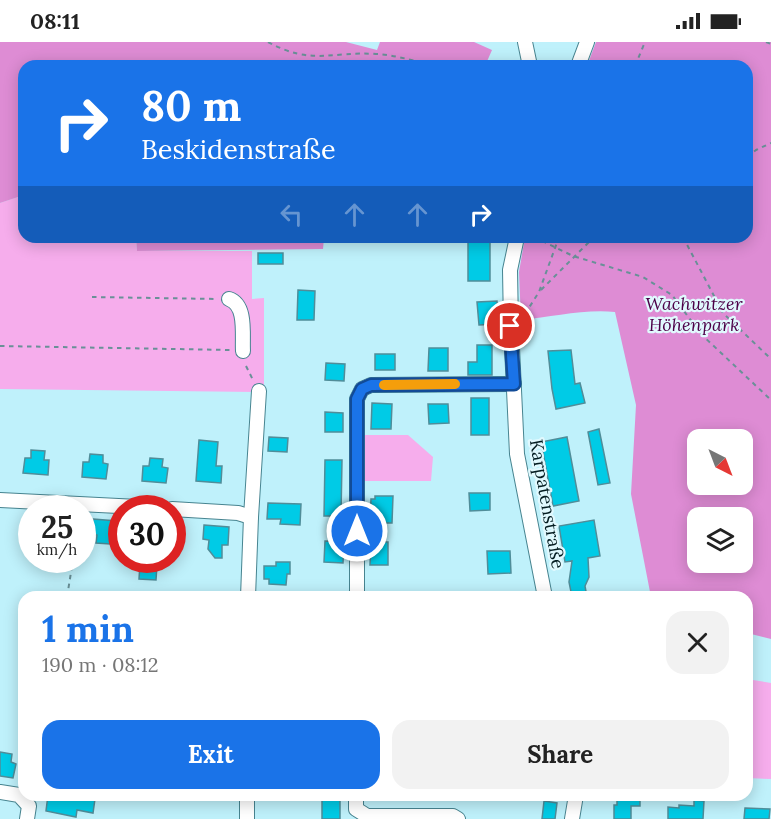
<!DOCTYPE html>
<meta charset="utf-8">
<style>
body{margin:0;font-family:Lora,serif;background:#f2f2f2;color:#222;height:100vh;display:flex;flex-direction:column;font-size:22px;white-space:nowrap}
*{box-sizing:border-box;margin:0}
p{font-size:20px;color:#767676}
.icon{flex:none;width:33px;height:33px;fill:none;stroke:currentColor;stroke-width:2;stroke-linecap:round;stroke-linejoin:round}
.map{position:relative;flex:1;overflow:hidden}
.side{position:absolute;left:18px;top:549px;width:735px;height:210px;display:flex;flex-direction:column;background:#fff;border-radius:18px;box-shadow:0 3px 15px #0003}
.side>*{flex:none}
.banner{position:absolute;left:18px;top:18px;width:735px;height:183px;border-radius:18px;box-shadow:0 3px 15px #0003;background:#1a73e8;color:#fff;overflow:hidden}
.needle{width:39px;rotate:138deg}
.controls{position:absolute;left:687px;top:387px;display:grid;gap:12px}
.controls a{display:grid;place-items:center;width:66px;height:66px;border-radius:12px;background:#fff;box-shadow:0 3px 15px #0003;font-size:30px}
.speed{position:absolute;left:18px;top:453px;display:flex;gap:12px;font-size:30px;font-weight:700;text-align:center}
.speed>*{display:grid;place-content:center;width:78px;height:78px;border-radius:50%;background:#fff;box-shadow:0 3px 15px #0003;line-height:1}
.speed small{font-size:15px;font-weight:400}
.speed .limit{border:9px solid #d22;background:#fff;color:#111}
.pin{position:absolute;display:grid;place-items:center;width:51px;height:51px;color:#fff;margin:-26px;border:3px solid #fff;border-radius:50%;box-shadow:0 2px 6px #0007}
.me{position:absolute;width:66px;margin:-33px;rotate:0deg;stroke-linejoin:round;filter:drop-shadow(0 0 4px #0008)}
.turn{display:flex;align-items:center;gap:21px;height:126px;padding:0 24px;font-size:27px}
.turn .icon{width:78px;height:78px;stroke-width:2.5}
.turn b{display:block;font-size:42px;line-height:51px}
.lanes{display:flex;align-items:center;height:57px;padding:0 24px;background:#0003;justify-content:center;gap:30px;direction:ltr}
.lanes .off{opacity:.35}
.round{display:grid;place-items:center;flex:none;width:63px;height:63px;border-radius:18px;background:#f2f2f2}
.summary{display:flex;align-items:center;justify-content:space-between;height:102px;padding:0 24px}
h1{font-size:36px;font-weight:700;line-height:45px;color:#1a73e8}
.action{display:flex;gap:12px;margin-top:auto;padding:12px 24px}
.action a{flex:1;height:69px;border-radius:18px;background:#1a73e8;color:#fff;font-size:24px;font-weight:700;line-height:69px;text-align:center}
.action a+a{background:#f2f2f2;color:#222}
.status{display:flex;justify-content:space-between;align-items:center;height:42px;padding:0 30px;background:#fff;direction:ltr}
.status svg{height:16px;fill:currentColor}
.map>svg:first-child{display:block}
.green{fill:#f6adec}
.forest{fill:#de8cd4;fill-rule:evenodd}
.building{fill:#00cbe6;stroke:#508d99;stroke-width:1.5}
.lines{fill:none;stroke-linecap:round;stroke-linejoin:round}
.minor-casing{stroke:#478490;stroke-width:16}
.path{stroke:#699097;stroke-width:2;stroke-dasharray:4.5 4.5;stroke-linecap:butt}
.minor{stroke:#fff;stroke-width:14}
.route-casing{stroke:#114b97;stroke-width:15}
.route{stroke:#1a73e8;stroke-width:10}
.slow{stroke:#f59e0b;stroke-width:10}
.labels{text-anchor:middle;stroke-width:4.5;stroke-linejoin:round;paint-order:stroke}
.park-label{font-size:18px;font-style:italic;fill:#4d0048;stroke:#e1f9fe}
.street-label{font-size:18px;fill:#031c21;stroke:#e1f9fe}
</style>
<div class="status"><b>08:11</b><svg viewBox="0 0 49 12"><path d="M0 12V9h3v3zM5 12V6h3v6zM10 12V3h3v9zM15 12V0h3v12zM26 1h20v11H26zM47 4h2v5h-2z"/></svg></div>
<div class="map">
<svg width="771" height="777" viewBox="0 0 771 777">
<rect width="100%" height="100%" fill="#bff1fb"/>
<g class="green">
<path d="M24,153v42h112l1,14h115v48l12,-1v94l-264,-3v-186z"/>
<path d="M364,393h44l25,22 -2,24h-67z"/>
<path d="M747,637l24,4v96l-24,-1z"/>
</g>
<g class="forest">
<path d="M0,0h346l31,8 3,-8h94l18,8 -7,16h-461v129l-24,8z"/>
<path d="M596,0h175v597l-24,-6v-36h-96l-20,-103 5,-89 -21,-93c-31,-3 -63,5 -94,8l-2,-48 6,-35h222v-171h-160zM698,398h44v44h-44zM698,476h44v44h-44z"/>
<path d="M136,195h197l-9,1 -1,11 -186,2z"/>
</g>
<g class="building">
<rect x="468" y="197" width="22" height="42"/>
<rect x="258" y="211" width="25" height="11"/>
<path d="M298,248l17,1 -1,29h-17z"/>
<path d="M497,259l1,23 -19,1 -2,-23z"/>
<path d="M477,303h15v30h-24v-13h9z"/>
<path d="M429,306h19v23h-20z"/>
<path d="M571,308l4,34 5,-1 5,20 -29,6 -4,-20 -4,-38z"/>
<rect x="375" y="312" width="20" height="16"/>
<path d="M326,321l19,1 -1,17 -19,-1z"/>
<rect x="471" y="356" width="18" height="37"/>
<path d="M372,361l20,1 -1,25h-20z"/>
<path d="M428,362h20l1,19 -20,1z"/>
<path d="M325,370l18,1v19h-18z"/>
<path d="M599,387l11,54 -12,2 -10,-53z"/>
<path d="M269,395l19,1 -1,14 -19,-1z"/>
<path d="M567,395l12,64 -26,5 -12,-64z"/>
<path d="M199,398l19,2 -2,24h6l-1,17 -25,-2z"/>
<path d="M31,408l14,1 -1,9h5l-1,15 -25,-2 2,-15h6z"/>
<path d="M90,412l13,1v8l5,1 -2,15 -24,-2 1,-15h6z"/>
<path d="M150,416l13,1 -1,8 6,1 -2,15 -24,-2 1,-15h6z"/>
<path d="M325,418h17l-1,56h-17z"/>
<path d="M469,451h21v17l-20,1z"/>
<path d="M375,454h18l-1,27h-17v-3h-5l1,-21h4z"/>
<path d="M268,461l33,1 -1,21 -20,-1 1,-5h-14z"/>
<path d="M93,477l24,2 -1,15h-6v8l-14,-1 1,-8 -6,-1z"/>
<path d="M594,478l6,36 -12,2 1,19 -4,9 2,11h-15l-3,-15 3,-21 -7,1 -6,-36z"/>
<path d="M204,483l25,2 -1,18h-6v13h-7l-7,-9 1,-9 -6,-1z"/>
<path d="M325,499l19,1 -1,21 -19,-1z"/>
<path d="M371,500h17v23h-18z"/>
<path d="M487,509h23l1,22 -23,1z"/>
<path d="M276,520h14v12h-3l-1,11 -17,-1v-5h-5v-13h12z"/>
<path d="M140,522l17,1 -1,15 -17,-1z"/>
<path d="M0,710l12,2 -1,8 5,2 -3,14 -13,-2z"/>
<path d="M48,753h31v2l16,2 -2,14 -16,-3 -1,7 -30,-6z"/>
<path d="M623,753h17v11h-9v13h-17v-14h3v-9z"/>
<rect x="322" y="755" width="18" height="22"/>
<path d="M694,758l10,1 -1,18h-35v-12l11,1v-3l15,1z"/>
<path d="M544,759l13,2 -2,16h-13z"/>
<path d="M745,766l25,1 -1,10h-25z"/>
</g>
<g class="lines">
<g class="minor-casing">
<g id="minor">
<path d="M525,0l5,24"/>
<path d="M578,24l9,-24"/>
<path d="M517,195l-7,33 1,56 6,128 28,143"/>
<path d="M229,257c18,6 13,36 14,52"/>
<path d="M0,458l158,8"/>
<path d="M172,467l66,4 13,4"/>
<path d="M248,555l3,-80 8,-126"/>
<path d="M357,555v-198l5,-10 9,-4 143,-1"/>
<path d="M0,750l19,3 10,11 -2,13"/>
<path d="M247,753v24"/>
<path d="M356,753v14l11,7h86l5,3"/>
<path d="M572,777l4,-24"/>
</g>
</g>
<g class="path">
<path d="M268,0c44,24 64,9 108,12 22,1 43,9 64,12"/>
<path d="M766,0l5,2"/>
<path d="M635,24l10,-24"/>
<path d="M747,115l9,-7 15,-7"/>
<path d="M534,195l39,19 70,21 29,18 29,39 70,66"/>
<path d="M683,195l40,76 48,46"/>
<path d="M541,248l53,-53"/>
<path d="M92,255l126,2"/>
<path d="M525,272l14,-22 20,-55"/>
<path d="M0,304l231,4"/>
<path d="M246,324l7,14"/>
<path d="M67,555l6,-37"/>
</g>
<use href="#minor" class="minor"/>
</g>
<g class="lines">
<g class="route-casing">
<path id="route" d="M357,489v-132l5,-10 9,-4 143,-1 -4,-58"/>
</g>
<use href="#route" class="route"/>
<path class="slow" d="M384,343l71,-1"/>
</g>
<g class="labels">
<g class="park-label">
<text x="694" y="268">Wachwitzer<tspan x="694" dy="21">Höhenpark</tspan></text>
</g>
<g class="street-label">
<text transform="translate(547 462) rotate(80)" y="6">Karpatenstraße</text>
</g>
</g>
</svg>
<div class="controls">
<a><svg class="needle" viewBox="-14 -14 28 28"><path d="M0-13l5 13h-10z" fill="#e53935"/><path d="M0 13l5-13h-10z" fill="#767676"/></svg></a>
<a><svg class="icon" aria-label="layers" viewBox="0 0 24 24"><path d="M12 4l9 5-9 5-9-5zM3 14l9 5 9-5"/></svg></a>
</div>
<div class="speed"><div>25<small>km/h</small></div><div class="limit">30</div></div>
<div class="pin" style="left:510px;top:284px;background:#d93025"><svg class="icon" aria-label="arrive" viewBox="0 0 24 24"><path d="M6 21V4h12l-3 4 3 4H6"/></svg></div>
<svg class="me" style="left:357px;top:489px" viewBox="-20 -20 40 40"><circle r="17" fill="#1a73e8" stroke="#fff" stroke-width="3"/><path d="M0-11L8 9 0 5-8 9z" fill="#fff"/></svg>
<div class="banner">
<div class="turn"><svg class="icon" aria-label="right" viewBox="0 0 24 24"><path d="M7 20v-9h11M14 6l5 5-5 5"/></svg><div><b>80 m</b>Beskidenstraße</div></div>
<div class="lanes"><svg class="icon off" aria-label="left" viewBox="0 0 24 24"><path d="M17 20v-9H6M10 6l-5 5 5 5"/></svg><svg class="icon off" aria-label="ahead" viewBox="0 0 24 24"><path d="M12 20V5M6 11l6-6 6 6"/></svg><svg class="icon off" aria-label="ahead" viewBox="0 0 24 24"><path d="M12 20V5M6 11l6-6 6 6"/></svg><svg class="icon" aria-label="right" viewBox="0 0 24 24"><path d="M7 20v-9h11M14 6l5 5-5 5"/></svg></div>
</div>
<section class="side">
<div class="summary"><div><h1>1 min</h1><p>190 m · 08:12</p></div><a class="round"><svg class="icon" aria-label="close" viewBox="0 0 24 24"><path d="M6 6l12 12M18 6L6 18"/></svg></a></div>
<div class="action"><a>Exit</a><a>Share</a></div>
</section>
</div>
